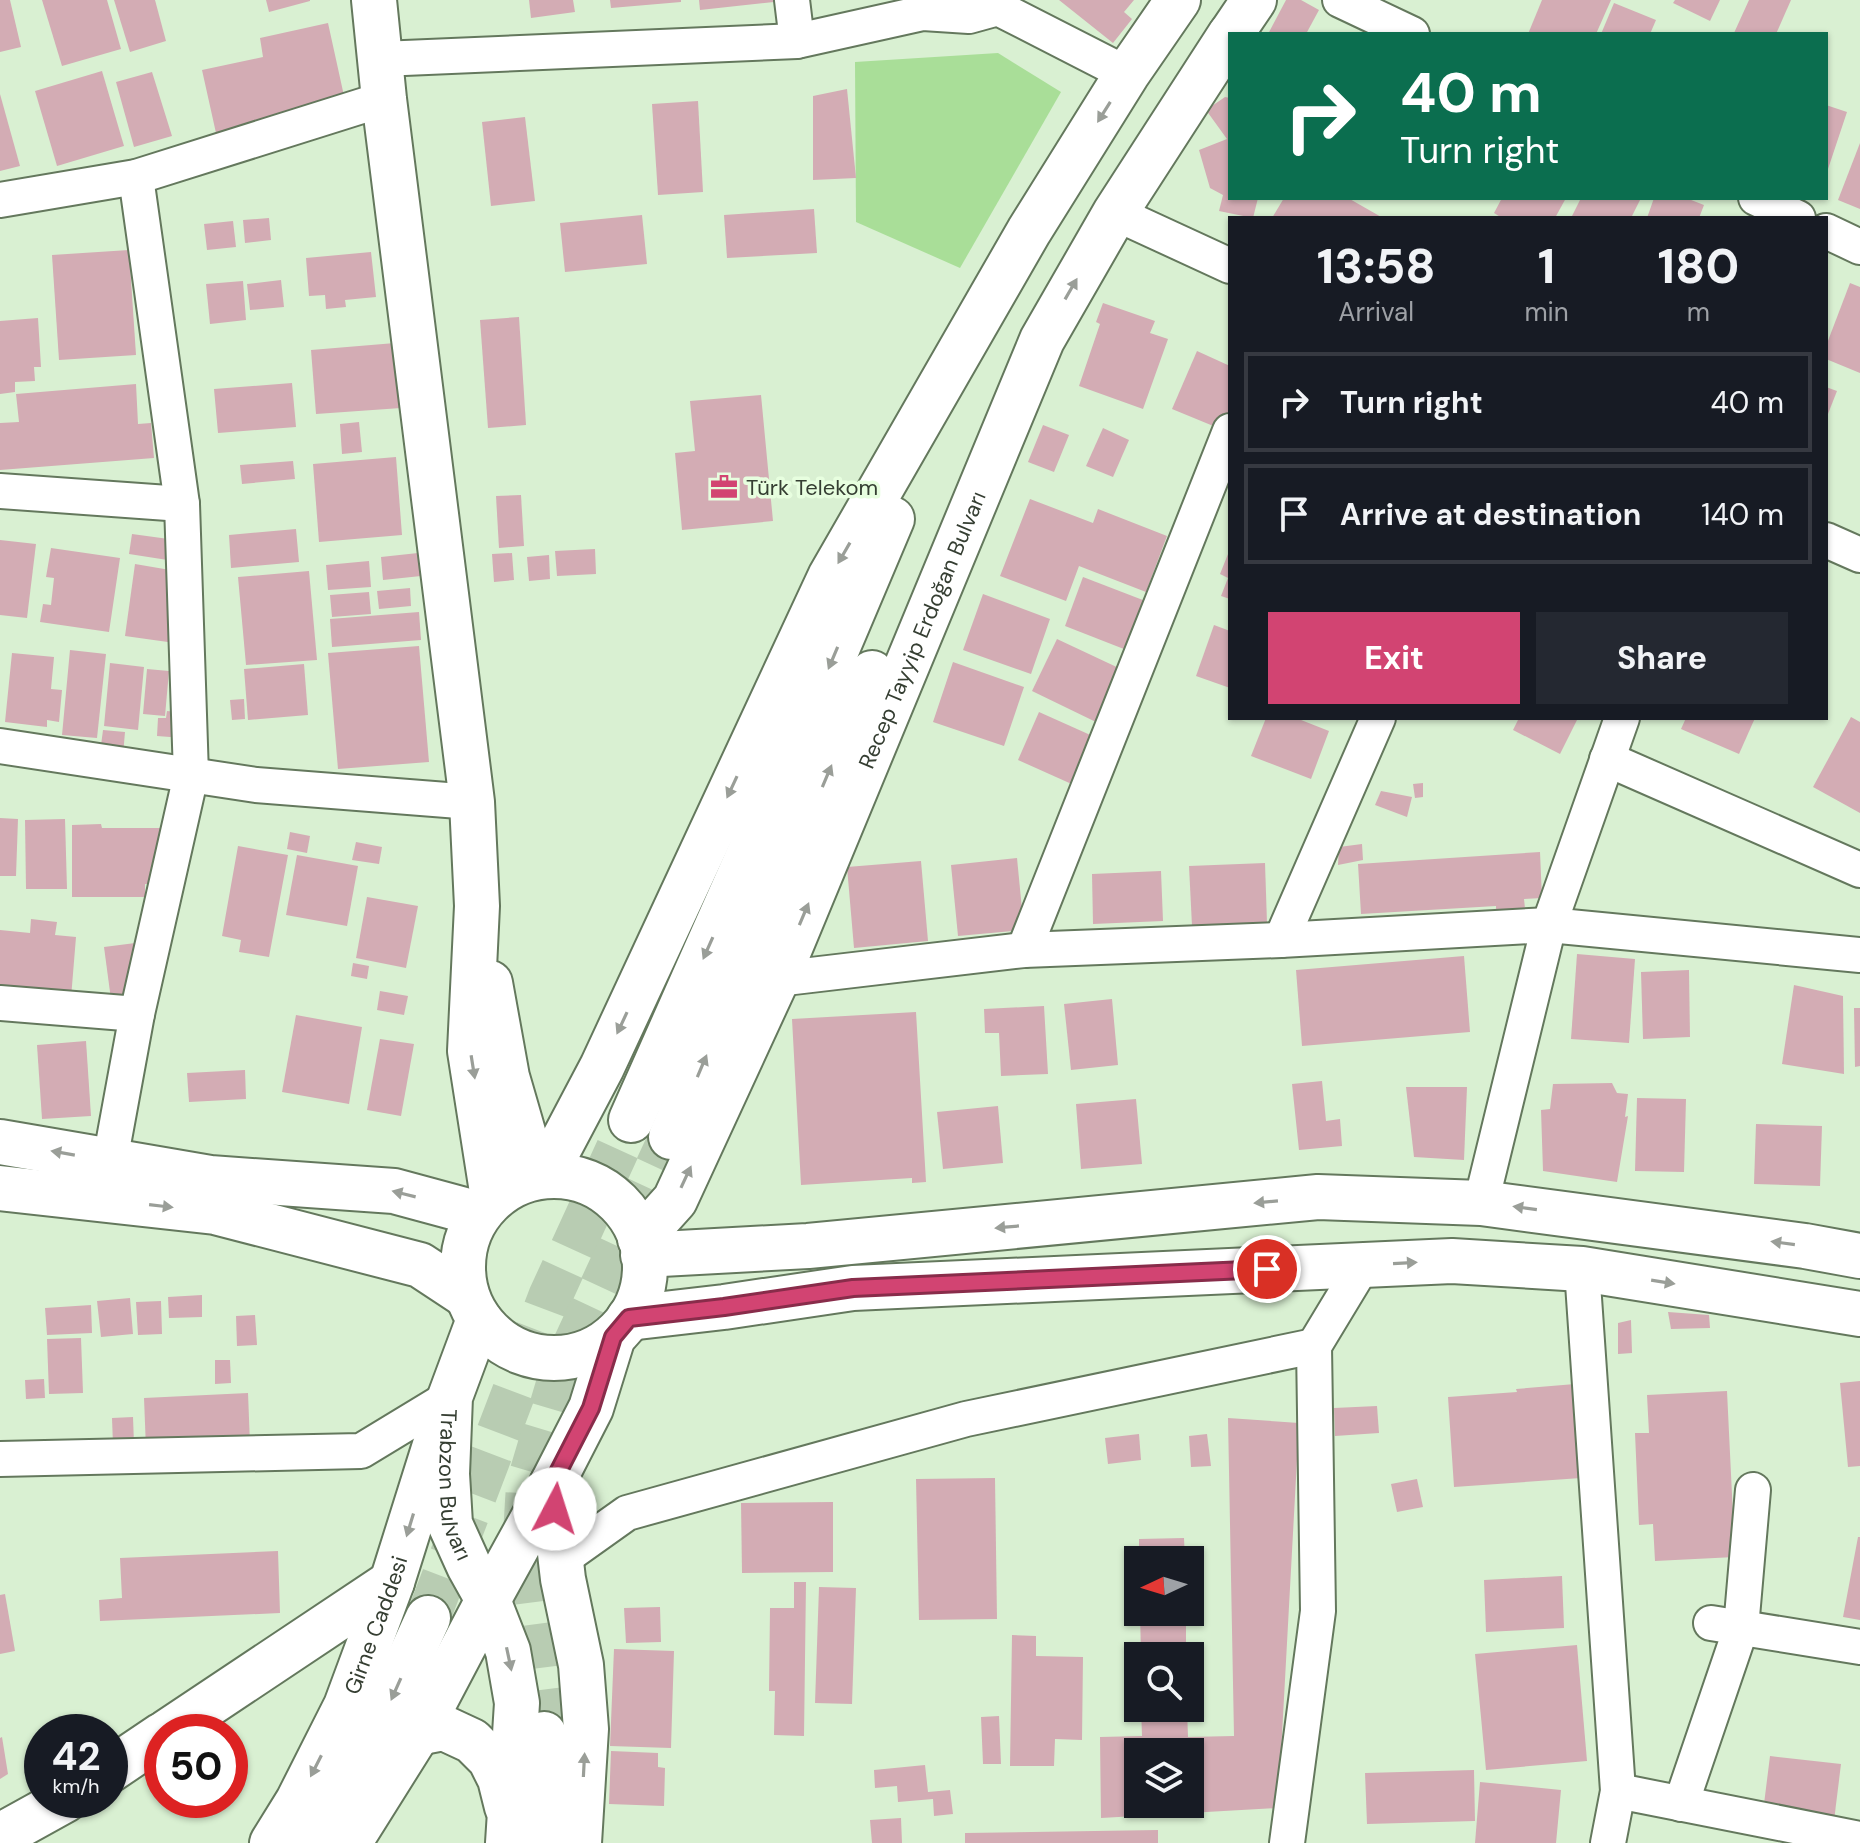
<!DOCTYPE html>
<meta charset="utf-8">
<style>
body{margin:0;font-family:"DM Sans",sans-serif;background:#242831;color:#f1f3f6;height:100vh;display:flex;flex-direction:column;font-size:30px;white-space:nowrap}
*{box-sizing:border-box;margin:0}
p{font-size:26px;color:#9ea1a6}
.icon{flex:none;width:44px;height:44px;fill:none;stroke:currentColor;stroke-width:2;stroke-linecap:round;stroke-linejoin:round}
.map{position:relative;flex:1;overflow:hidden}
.panel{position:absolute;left:1228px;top:216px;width:600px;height:504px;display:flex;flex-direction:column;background:#171b24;border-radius:0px;box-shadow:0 2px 6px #0004}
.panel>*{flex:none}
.top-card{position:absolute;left:1228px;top:32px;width:600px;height:168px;border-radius:0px;box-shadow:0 2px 6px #0004;background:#0b6e4f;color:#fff;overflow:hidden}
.needle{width:52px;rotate:266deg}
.tools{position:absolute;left:1124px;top:1546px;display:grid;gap:16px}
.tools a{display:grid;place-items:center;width:80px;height:80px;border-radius:0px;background:#171b24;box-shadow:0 2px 6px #0004;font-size:40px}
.speed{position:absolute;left:24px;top:1714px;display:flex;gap:16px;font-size:40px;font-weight:700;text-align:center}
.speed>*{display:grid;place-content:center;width:104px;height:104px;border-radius:50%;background:#171b24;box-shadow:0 2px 6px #0004;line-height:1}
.speed small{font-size:20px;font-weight:400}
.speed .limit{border:12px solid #d22;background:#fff;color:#111}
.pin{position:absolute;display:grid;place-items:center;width:68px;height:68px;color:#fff;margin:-34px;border:4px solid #fff;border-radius:50%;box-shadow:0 2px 8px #0007}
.me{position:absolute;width:88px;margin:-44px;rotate:5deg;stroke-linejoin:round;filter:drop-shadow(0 0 6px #0008)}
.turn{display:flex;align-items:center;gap:28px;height:168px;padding:0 40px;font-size:36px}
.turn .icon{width:104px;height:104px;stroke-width:2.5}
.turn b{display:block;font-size:56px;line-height:68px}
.eta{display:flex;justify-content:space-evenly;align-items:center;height:136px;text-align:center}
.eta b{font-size:48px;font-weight:700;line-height:56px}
.primary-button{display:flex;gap:16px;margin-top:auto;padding:16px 40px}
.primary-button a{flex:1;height:92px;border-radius:0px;background:#d24472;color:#fff;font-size:32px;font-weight:700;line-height:92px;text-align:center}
.primary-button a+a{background:#242831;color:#f1f3f6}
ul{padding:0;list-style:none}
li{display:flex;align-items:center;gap:24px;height:100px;margin:0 16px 12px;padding:0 24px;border:4px solid #363941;border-radius:0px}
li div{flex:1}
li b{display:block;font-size:30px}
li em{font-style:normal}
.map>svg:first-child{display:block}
.green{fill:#a9de98}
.building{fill:#d3acb4;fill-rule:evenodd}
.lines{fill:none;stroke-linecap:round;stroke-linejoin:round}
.secondary-tunnel{stroke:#b8ccb2;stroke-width:44;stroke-dasharray:44 22;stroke-linecap:butt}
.minor-casing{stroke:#64785d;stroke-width:38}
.secondary-casing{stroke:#64785d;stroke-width:48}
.minor{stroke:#fff;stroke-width:34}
.secondary{stroke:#fff;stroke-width:44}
.oneway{fill:#9a9e98}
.route-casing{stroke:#882c4a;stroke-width:20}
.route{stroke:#d24472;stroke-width:14}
.labels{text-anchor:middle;stroke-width:7;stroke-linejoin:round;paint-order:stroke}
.poi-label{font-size:22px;fill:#353e32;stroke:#e7fedf;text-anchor:start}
.street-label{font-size:22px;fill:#353e32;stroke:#e7fedf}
</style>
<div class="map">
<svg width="1860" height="1843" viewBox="0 0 1860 1843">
<rect width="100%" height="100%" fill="#d9f0d2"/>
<path class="green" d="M998,53l63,39 -101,176 -104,-46 -1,-160z"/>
<g class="building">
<path d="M0,0h10l11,47 -21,5z"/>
<path d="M42,0h65l14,49 -59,17z"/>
<path d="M114,0h41l11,41 -36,11z"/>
<path d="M266,0h44v1l-41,11z"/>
<path d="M529,0h44l2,12 -44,6z"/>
<path d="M610,0h71v2l-70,6z"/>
<path d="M699,0h75v2l-74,8z"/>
<path d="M1059,0h75l-10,12 8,7 -19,24z"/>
<path d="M1286,0h15l18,10 -13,24h-38z"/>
<path d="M1542,0h69l-15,34h-68z"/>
<path d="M1675,0h45l-10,21 -37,-18z"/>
<path d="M1749,0h42l-15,34 -42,-1z"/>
<path d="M1614,3l42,17 -6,14h-49z"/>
<path d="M328,23l18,82 -130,28 -14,-63 61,-13 -3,-19z"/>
<path d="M102,71l22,75 -67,20 -22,-75z"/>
<path d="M152,72l20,64 -38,11 -18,-65z"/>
<path d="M847,89l9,89 -43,2v-84z"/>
<path d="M0,94l20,72 -20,5z"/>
<path d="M1225,97l5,1v100h28l-5,20 -34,-7 4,-16 -13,-7 -11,-38 28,-11 -21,-29z"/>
<path d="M698,101l5,91 -45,3 -6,-91z"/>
<path d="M1826,105l21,7 -20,60h-1z"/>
<path d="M525,117l10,84 -44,5 -9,-84z"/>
<path d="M1860,143v66l-22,-9z"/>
<path d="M1284,198h64l35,20h-111z"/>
<path d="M1502,198h64l-11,20h-53l-8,-5z"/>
<path d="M1581,198h60l-10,20h-60z"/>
<path d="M1654,198h32l18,7 -5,13h-52z"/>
<path d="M814,209l3,44 -90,5 -3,-43z"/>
<path d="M642,215l5,49 -82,8 -5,-49z"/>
<path d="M269,218l2,22 -26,3 -2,-23z"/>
<path d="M233,221l3,26 -29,3 -3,-26z"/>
<path d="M129,250l7,105 -77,5 -7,-105z"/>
<path d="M371,252l5,45 -31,3 1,7 -20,2 -1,-14 -16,1 -3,-38z"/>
<path d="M281,280l3,27 -34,3 -3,-26z"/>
<path d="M243,281l3,39 -36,4 -4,-40z"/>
<path d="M1850,283l10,4v86l-34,-14v-13z"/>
<path d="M1103,303l52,18 -5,12 18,6 -25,70 -64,-23 21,-62 -4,-2z"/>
<path d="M519,317l7,108 -38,3 -8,-108z"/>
<path d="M38,318l3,49h-7l1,14 -20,1v10l-15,2v-73z"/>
<path d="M395,343l6,65 -85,6 -5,-64z"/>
<path d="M1197,351l33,15v47l-7,17 -51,-21z"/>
<path d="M292,383l4,44 -78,6 -4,-44z"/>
<path d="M136,384l2,40 13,-1 3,35 -154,12v-47l19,-1 -3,-28z"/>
<path d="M1826,387l11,4 -11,28z"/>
<path d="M761,395l12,126 -91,9 -7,-77 20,-2 -5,-50z"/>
<path d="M359,422l3,30 -20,2 -2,-30z"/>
<path d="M1043,425l26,10 -15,37 -26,-10z"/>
<path d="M1103,428l26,12 -16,37 -27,-11z"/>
<path d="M396,457l6,78 -83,7 -6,-78z"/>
<path d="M293,461l2,18 -53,5 -2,-19z"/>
<path d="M521,495l3,51 -25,2 -3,-52z"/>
<path d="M1030,499l63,24 5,-14 69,27 -21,56 -67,-26 -13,35 -66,-25z"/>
<path d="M296,529l3,33 -68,6 -2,-33z"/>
<path d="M132,534l44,6 -2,21 -45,-7z"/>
<path d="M0,540l36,4 -9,74 -27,-3z"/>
<path d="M51,548l69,10 -11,74 -69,-10 3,-18 8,1 3,-27 -8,-1z"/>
<path d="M595,549l1,25 -39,2 -2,-25z"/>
<path d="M1230,549v50l-9,-3 7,-18 -8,-4z"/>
<path d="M418,553l3,23 -38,4 -2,-23z"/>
<path d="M512,553l2,27 -20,2 -2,-28z"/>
<path d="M549,555l1,24 -21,2 -2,-24z"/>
<path d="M369,561l2,26 -43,3 -2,-25z"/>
<path d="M135,564l41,7 -1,72 -50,-7z"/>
<path d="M309,571l8,89 -71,5 -8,-88z"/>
<path d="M1083,577l65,25 -19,49 -64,-25z"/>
<path d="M410,588l1,18 -32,3 -2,-18z"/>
<path d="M369,592l2,22 -39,3 -2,-22z"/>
<path d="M983,594l67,25 -19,55 -68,-24z"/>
<path d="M419,612l2,28 -89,7 -2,-28z"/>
<path d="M1214,625l16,6v57l-34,-12z"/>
<path d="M1057,639l66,31 -25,53 -66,-32z"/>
<path d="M419,646l10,116 -91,7 -10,-116z"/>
<path d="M70,650l36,4 -9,84 -35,-3z"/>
<path d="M12,653l42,4 -3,32 11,1 -3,32 -12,-2v7l-42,-5z"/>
<path d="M953,662l71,25 -20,59 -71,-24z"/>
<path d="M110,663l34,4 -6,63 -34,-4z"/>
<path d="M304,664l4,51 -60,5 -4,-51z"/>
<path d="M147,669l22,2 -4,45 -22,-2z"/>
<path d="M244,699l1,20 -13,1 -2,-20z"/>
<path d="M167,711l19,2 -3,25 -26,-2 1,-18h8z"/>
<path d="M1039,712l67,30 -21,48 -67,-30z"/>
<path d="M1851,717l9,5v91l-47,-26z"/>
<path d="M1266,718h30l33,13 -18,48 -60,-23z"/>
<path d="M1519,718h59l-18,36 -47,-24z"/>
<path d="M1686,718h69l-16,36 -58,-25z"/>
<path d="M103,730l22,2 -2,23 -23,-2z"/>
<path d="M1423,783v14l-8,1 -2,-14z"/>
<path d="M1381,791l31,6 -5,20 -32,-12z"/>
<path d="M0,818l18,1 -2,57h-16z"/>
<path d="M65,819l2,70h-41l-1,-69z"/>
<path d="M101,824l1,4h61v56h-18v13h-73v-72z"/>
<path d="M290,832l20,4 -3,17 -20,-4z"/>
<path d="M356,842l26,5 -3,17 -27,-4z"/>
<path d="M1362,844l1,16 -25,5 1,-18z"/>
<path d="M238,846l50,9 -19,102 -30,-5 2,-12 -19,-4z"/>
<path d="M1540,852l2,46 -18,1 2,19 -30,2v-14l-135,8 -3,-50z"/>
<path d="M297,855l61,11 -11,60 -61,-11z"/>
<path d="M1017,858l7,72 -66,6 -7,-71z"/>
<path d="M921,861l7,80 -74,7 -7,-81z"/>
<path d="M1265,863l2,60 -75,3 -3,-60z"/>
<path d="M1161,871l2,50 -70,3 -1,-50z"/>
<path d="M367,897l51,9 -12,62 -50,-10z"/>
<path d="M31,919l26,3 -2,13 21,2 -5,61 -71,-7v-61l30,3z"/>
<path d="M151,941l8,60 -47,6 -8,-60z"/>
<path d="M1577,954l58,5 -6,84 -58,-4z"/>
<path d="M1464,956l6,76 -168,14 -6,-76z"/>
<path d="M353,963l16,3 -2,13 -16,-3z"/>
<path d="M1689,970l1,67 -47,2 -2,-67z"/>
<path d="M1794,985l49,11 1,78 -62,-10z"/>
<path d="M380,991l28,5 -4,19 -27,-5z"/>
<path d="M1112,999l6,66 -47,5 -7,-66z"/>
<path d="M1044,1006l4,68 -47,2 -2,-43h-14l-1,-24z"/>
<path d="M1854,1008h6v58l-5,1z"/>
<path d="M916,1012l10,170 -14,1v-5l-111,7 -9,-166z"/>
<path d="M296,1015l66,12 -13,77 -67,-12z"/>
<path d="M380,1039l34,5 -13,72 -34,-6z"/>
<path d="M86,1041l5,75 -49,3 -5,-74z"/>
<path d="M245,1070l1,29 -57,3 -2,-29z"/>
<path d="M1322,1081l4,40 14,-2 2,27 -43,4 -7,-66z"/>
<path d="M1612,1083l5,10 11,1 -3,23 3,-1 -11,66 -74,-11 -2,-61 9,-1 3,-25z"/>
<path d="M1406,1087h61l-3,73 -50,-3z"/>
<path d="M1637,1098l49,1 -2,73 -49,-1z"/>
<path d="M1136,1099l6,65 -61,5 -5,-65z"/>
<path d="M998,1106l5,57 -60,6 -6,-57z"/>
<path d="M1756,1124l66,2 -2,60 -66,-2z"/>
<path d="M202,1295v22l-33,1 -1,-21z"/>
<path d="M130,1298l3,36 -32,3 -4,-36z"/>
<path d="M161,1301l1,33 -24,1 -2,-33z"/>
<path d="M91,1305l1,28 -45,2 -2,-27z"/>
<path d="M1668,1312l41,3 1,13 -39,1z"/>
<path d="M255,1315l2,30 -20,1 -1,-30z"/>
<path d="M1631,1320l1,33 -14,1v-31z"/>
<path d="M81,1338l2,55 -34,1 -2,-55z"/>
<path d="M215,1360h15l1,23 -16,1z"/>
<path d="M44,1379l1,19 -19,1 -1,-19z"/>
<path d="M1860,1381v85l-12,1 -8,-84z"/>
<path d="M1575,1384l6,94 -127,9 -6,-90 69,-5 -1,-3z"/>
<path d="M1727,1391l8,166 -80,4 -2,-37 -14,1 -4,-92h14l-2,-38z"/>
<path d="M248,1393l2,51 -104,5 -2,-51z"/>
<path d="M1377,1406l2,27 -44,3 -1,-28z"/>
<path d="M133,1417l1,27 -21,1 -1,-27z"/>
<path d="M1228,1418l71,5 -21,385 -177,10 -1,-81 42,-1 -1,-28h46l1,29 46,-1zM1138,1752h52v52h-52z"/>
<path d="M1139,1434l2,26 -33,4 -3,-26z"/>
<path d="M1207,1434l4,32 -20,1 -2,-31z"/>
<path d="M995,1478l2,141 -78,1 -3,-141z"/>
<path d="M1417,1479l6,28 -26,5 -6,-28z"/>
<path d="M833,1502v70l-91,1 -1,-70z"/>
<path d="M1858,1537h2v83l-17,-3z"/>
<path d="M1184,1538l1,22h-46v-21z"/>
<path d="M278,1551l2,62 -180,8 -1,-21 23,-2 -2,-40z"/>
<path d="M1562,1576l2,52 -78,4 -2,-52z"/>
<path d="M794,1582h12l-2,154 -30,-1 1,-44h-6l1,-83h24z"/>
<path d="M819,1587l37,1 -4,116 -37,-1z"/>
<path d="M5,1594l10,57 -15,3v-59z"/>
<path d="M660,1607l1,35 -35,1 -2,-35z"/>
<path d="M1140,1612h46v44h-45z"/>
<path d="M1012,1635l24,1v20l47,1 -1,83 -27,-1 -1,27h-44z"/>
<path d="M1577,1645l10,116 -101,9 -11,-116z"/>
<path d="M614,1649l60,2 -3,97 -61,-2z"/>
<path d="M999,1716l2,48h-18l-2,-47z"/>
<path d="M2,1737l6,37 -8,5v-41z"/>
<path d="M611,1751l47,2v14l7,1 -1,38 -55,-2z"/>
<path d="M1770,1756l71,8 -7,57 -71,-9z"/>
<path d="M925,1765l3,27 22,-2 3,24 -19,2 -1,-17 -35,3 -1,-16 -22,2 -1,-18z"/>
<path d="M1474,1770l1,51 -108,3 -2,-51z"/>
<path d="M1480,1782l81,8 -5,53h-81z"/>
<path d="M901,1818l1,25h-30l-2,-23z"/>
<path d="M1158,1830v13h-193v-10z"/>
</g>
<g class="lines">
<g class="secondary-tunnel">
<path d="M428,1618l122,-321 81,-177"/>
<path d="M544,1734l-21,-166 5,-83 33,-111 110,-237"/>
</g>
<g class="minor-casing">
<g id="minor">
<path d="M792,0l5,41"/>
<path d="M1340,0l72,34"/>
<path d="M381,59l416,-18 126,-28 46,3 29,-8 129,66"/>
<path d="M1756,198l42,20"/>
<path d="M0,200l136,-23 248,-78"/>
<path d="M1115,213l115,53"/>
<path d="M1826,231l34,16"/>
<path d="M0,491l182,13"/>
<path d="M1826,540l34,15"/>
<path d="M0,746l256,39 216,17"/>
<path d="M1607,759l253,111"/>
<path d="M1281,940l97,-222"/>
<path d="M1024,950l206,-519"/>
<path d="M777,979l247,-29 257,-10 268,-15 311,30"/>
<path d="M0,1003l137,11"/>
<path d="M110,1161l27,-147 54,-239 -9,-271 -46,-327"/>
<path d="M1481,1203l68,-278 73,-207"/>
<path d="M1582,1269l36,522 -10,52"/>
<path d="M0,1459l361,-8 89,-54"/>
<path d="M561,1560l66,-47 339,-94 348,-73"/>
<path d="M1711,1623l149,24"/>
<path d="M1618,1791l242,48"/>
<path d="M1681,1804l60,-176 12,-138"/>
<path d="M1287,1843l31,-232 -4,-265 49,-81"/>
</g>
</g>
<g class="secondary-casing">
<g id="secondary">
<path d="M374,0l10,99 88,703 5,104 -7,145 23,147"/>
<path d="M1231,34l23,-34"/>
<path d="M490,983l17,94 29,100"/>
<path d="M631,1120l145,-327 116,-274"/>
<path d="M671,1137l201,-464"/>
<path d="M0,1142l210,36 184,13 85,23"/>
<path d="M545,1175l57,-108 228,-490 199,-346 98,-157 51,-74"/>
<circle cx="554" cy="1267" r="91"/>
<path d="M0,1188l215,24 205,53 47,31"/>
<path id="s1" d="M640,1239l35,-39 102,-221 265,-639 73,-127 115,-178"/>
<path d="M643,1255l165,-9 510,-49 163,6 324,43 55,10"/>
<path d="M629,1318l95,-11 129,-19 599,-27 130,8 278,45"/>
<path id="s2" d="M479,1319l-29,78 -3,77 3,50 19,42 19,34 20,51 9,52 -9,140"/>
<path d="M167,1732l225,-150"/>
<path d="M418,1733l26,-5 28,13 18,18 10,20 7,28"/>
<path d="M110,1770l52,-35"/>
<path d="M0,1836l65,-36"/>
<path id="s3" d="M272,1843l26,-42 48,-95 46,-124 43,-137"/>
<path d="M306,1843l74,-120 48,-105"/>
<path d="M349,1843l69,-110 70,-133 64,-116"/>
<path d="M542,1843l2,-109"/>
<path d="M579,1843l7,-114 -5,-64 -18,-86 -11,-95 39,-76 22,-71"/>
</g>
</g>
<use href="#minor" class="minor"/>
<use href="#secondary" class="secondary"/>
</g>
<defs><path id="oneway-solid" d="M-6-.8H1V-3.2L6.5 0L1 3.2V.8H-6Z" transform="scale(2)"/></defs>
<g class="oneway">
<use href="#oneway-solid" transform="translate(1104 112) rotate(122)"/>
<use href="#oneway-solid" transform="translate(1071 289) rotate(-60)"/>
<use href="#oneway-solid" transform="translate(844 553) rotate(120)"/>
<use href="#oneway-solid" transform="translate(833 658) rotate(113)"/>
<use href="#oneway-solid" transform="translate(827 776) rotate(-67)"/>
<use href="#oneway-solid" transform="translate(732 787) rotate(115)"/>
<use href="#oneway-solid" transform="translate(804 914) rotate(-67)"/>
<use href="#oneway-solid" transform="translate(708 948) rotate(114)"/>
<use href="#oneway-solid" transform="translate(622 1023) rotate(115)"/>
<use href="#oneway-solid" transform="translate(702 1066) rotate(-67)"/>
<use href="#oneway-solid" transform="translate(473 1067) rotate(81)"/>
<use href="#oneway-solid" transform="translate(63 1153) rotate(-170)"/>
<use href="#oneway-solid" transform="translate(686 1177) rotate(-65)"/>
<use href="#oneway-solid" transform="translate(404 1194) rotate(-166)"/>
<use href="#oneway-solid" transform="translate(1266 1202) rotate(175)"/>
<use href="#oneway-solid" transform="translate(161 1206) rotate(7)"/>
<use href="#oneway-solid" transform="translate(1525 1208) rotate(-172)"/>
<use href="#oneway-solid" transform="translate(1007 1227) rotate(175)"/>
<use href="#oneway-solid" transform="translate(1783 1243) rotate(-172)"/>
<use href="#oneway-solid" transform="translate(1405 1263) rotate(-3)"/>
<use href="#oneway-solid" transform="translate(1663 1282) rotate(9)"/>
<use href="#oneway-solid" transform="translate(410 1525) rotate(107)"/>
<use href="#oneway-solid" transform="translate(509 1659) rotate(78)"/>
<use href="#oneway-solid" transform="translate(396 1689) rotate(114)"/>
<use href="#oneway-solid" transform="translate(584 1765) rotate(-87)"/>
<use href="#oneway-solid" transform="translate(316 1766) rotate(117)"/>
</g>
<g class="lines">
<g class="route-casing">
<path id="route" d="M555,1509l-3,-25 39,-76 22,-71 16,-19 95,-11 129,-19 414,-19"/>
</g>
<use href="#route" class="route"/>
</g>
<defs>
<g id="office-bare" transform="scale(2.16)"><path d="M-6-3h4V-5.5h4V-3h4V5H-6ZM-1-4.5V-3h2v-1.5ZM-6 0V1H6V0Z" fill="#d24472" stroke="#e7fedf" stroke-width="2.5" paint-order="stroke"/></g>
</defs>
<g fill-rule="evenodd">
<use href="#office-bare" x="724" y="487"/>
</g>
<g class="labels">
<g class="poi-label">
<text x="746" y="495">Türk Telekom</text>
</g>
<g class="street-label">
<text dy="8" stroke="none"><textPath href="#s1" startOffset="674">Recep Tayyip Erdoğan Bulvarı</textPath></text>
<text dy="8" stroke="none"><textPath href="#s2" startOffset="172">Trabzon Bulvarı</textPath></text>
<text dy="8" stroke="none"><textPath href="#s3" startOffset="242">Girne Caddesi</textPath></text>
</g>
</g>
</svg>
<div class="tools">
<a><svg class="needle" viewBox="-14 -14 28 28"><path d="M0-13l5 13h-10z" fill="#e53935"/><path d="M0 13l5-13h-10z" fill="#9ea1a6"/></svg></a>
<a><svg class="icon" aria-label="search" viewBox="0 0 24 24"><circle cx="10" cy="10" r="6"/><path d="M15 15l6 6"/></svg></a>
<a><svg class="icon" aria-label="layers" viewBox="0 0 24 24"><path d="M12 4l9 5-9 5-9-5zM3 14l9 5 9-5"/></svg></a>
</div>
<div class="speed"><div>42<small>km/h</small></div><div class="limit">50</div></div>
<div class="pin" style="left:1267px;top:1269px;background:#d93025"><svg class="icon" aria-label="arrive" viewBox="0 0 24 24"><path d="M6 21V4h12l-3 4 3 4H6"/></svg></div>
<svg class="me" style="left:555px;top:1509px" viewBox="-20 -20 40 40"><circle r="19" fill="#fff"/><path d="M0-13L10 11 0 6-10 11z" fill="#d24472"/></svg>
<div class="top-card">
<div class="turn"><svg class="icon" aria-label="right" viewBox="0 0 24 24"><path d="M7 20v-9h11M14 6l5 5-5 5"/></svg><div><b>40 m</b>Turn right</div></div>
</div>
<section class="panel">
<div class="eta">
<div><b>13:58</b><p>Arrival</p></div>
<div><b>1</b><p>min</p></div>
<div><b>180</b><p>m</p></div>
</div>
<ul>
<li><svg class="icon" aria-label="right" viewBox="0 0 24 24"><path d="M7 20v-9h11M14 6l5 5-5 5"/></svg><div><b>Turn right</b></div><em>40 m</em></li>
<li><svg class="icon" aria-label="arrive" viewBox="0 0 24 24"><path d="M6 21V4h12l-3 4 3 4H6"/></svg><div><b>Arrive at destination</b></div><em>140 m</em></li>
</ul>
<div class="primary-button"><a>Exit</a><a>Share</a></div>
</section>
</div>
